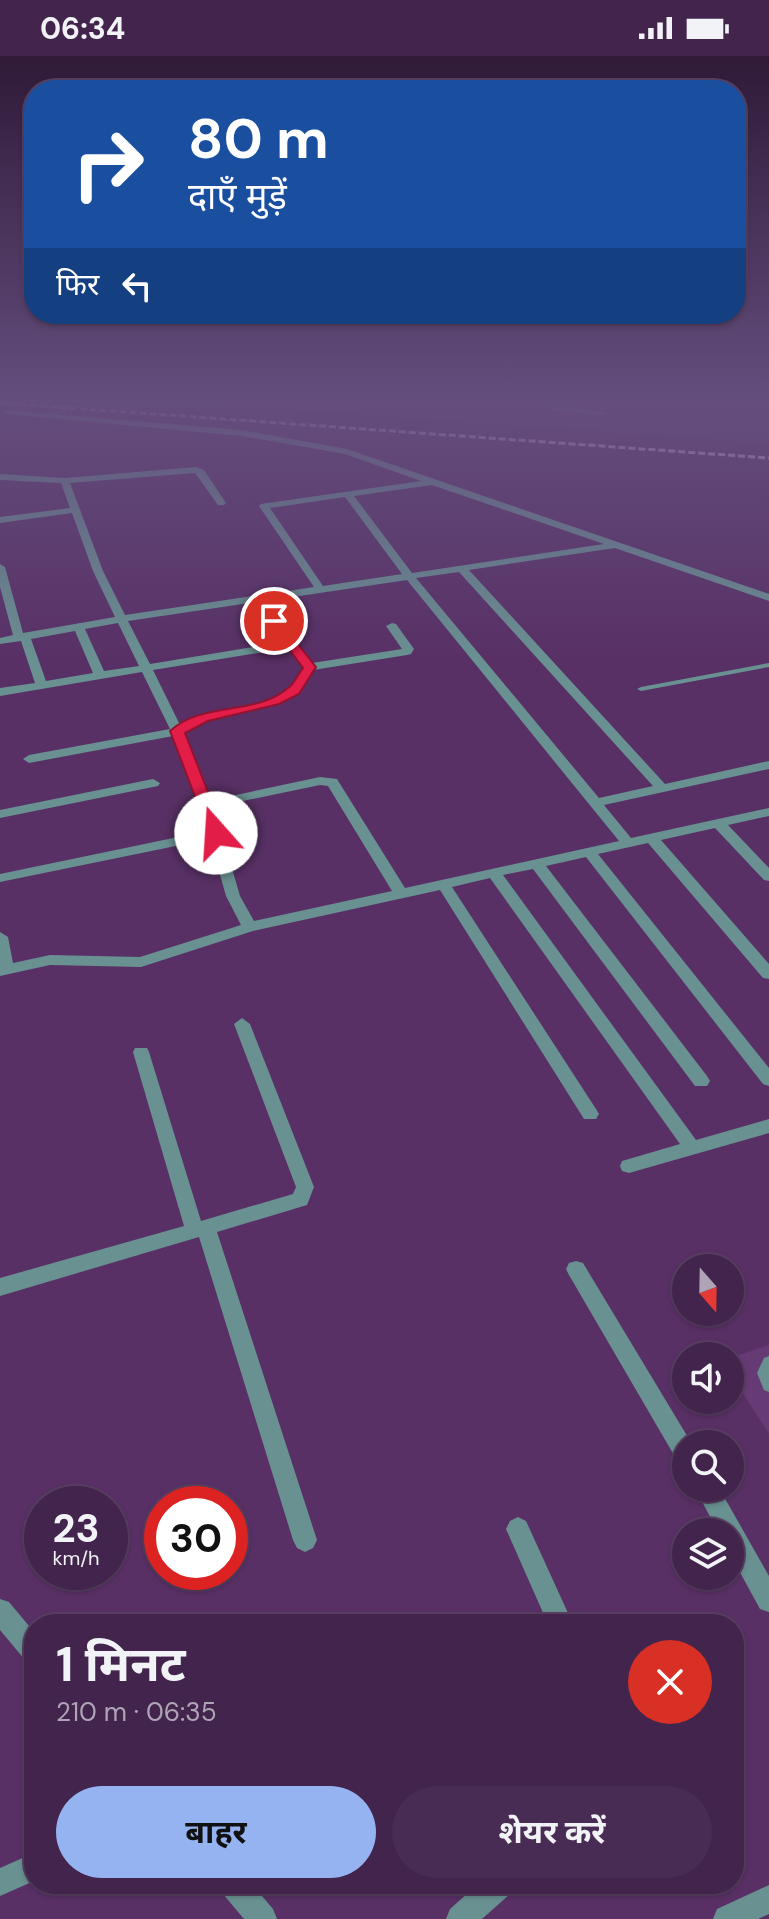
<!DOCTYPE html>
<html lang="hi">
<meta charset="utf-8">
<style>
body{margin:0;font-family:"DM Sans","Noto Sans Devanagari",sans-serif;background:#492c53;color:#f1f3f6;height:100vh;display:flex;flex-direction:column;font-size:30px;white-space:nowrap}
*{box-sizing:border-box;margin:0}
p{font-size:26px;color:#aea4b5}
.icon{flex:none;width:44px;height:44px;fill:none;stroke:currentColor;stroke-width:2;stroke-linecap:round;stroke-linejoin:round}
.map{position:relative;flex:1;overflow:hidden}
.panel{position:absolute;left:24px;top:1558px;width:720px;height:280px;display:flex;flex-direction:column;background:#42244c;border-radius:32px;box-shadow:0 2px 6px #0004,0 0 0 2px #5a4164}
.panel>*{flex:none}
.guide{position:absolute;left:24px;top:24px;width:722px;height:244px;border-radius:32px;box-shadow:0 2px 6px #0004,0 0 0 2px #5a4164;background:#1a4fa0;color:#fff;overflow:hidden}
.needle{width:52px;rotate:160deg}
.buttons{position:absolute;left:672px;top:1198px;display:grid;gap:16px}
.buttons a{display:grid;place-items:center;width:72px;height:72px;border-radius:50%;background:#42244c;box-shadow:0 2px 6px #0004,0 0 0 2px #5a4164;font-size:40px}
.speed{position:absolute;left:24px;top:1430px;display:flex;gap:16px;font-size:40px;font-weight:700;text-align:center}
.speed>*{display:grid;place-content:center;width:104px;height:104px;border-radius:50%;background:#42244c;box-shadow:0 2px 6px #0004,0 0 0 2px #5a4164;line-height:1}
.speed small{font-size:20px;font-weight:400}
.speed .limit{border:12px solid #d22;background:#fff;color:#111}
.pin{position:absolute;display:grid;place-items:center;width:68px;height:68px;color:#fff;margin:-34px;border:4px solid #fff;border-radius:50%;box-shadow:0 2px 8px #0007}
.me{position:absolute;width:88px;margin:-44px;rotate:341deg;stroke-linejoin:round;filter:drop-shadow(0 0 6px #0008)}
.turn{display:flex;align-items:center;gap:28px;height:168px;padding:0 32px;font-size:36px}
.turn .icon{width:104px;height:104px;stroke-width:2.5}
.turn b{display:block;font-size:56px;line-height:68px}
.then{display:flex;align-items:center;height:76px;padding:0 32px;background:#0003;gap:16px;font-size:30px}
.round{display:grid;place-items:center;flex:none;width:84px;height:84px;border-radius:42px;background:#492c53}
.headline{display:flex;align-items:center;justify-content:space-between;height:136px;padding:0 32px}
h1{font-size:48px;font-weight:700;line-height:60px}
.action{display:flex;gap:16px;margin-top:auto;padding:16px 32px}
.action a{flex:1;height:92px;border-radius:48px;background:#95b2f1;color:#111;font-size:32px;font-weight:700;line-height:92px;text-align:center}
.action a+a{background:#492c53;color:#f1f3f6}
.status{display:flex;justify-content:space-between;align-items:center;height:56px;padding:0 40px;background:#42244c;direction:ltr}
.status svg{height:22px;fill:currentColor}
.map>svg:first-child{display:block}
.built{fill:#663b75}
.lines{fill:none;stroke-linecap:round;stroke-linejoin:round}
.lane{fill:#699191;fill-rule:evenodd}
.street{fill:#699191;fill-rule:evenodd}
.rail{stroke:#dbc2e5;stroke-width:3;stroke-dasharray:7 3;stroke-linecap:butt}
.route{fill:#e11d48;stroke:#92132f;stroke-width:2}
</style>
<div class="status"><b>06:34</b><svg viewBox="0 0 49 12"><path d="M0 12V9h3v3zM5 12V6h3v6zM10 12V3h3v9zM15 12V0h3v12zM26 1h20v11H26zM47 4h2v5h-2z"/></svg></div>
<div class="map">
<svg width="769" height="1863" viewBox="0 0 769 1863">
<rect width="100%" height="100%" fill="#583065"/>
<g class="built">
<path d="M140,343h629v44z"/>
<path d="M769,1289v89l-39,-61v-15z"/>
</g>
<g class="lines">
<g class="lane">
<path d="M547,343h6l-3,4 4,3 51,7 -3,2 -50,-6 -8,-6z"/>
<path d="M769,607v4l-128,24 -4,-2 4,-2z"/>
<path d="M769,1300v36l-5,-2 -7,-17 7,-15z"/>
</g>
<g class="street">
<path d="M4,354l238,20 105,19 422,145v7l-154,-53 -146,22 196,214 104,-23v8l-165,36 27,33 138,-30v8l-41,9 41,43v13l-5,-1 -49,-52 -54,12 108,124v15l-6,-1 -115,-135 -50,11 171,214v18l-6,-2 -177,-227 -40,9 161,210 3,5 -3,5h-12l-162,-217 -30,6 193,265 73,-21v14l-140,40 -7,-2 -2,-5 2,-5 58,-17 -190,-266 -38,9 144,222 3,5 -3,5h-12l-144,-229 -187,41 -112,36 -91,-2 -50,11v-44l8,5 5,26 37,-8 90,2 101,-32 -15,-29 -16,-57 -210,43v-8l207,-43 -7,-26 -27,-69 -144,27 -6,-4 6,-4 141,-26 -28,-57 -142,24v-8l35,-5 -14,-42 -21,3v-6l13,-3 -13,-48v-23l5,3 18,66 92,-16 -22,-46 -21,-58 -72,10v-6l70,-9 -9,-25 -61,-3v-6l65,4 131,-11 8,3 22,33 -2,2h-6l-23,-32 -125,10 33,88 22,44 189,-28 -55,-81 2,-2 160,-23 -76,-27 -103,-18 -235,-22zM432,429l172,59 -192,29 -58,-77zM345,441l57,77 -79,12 -53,-78zM459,516l194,214 -54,12 -183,-220zM407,524l212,261 -214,47 -68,-109 -17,-2 -108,23 -28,-68 23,-11 72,-17 19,-10 15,-24 94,-15 4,-1 3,-5 -18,-25 -4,-1 -6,3 16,23 -90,14 -46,-62zM256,546l28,40 -134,22 -22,-43zM118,567l21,43 -35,5 -19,-42zM75,575l18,42 -47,8 -15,-42zM289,592l14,19c-4,7 -8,17 -14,22 -18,16 -81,22 -109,36l-27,-55zM320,729l8,1 64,105 -138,30 -14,-25 -26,-89z"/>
<path d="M153,723l7,4 -2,3 -158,32v-8z"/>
<path d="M242,962l8,6 64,163 -7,18 -90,27 100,308 -4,8 -8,4 -8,-4 -4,-8 -94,-303 -199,59v-18l184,-52 -51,-174 2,-4h12l2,4 52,169 92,-27 3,-7 -62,-163z"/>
<path d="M576,1205l7,2 109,181h-6v21l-8,-3 -109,-187 -3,-6 3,-6z"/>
<path d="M695,1432h24l50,88v36l-9,-3 -30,-55v-22h-12z"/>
<path d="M518,1461l8,4 47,103h-25l-42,-95 4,-8z"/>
<path d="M0,1543l9,3 25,30v32l-9,-4 -25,-30z"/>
<path d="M34,1797v28l-34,15v-28z"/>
<path d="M219,1828h33l21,25 4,10h-33l-21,-25z"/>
<path d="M478,1828h36l-4,10 -28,25h-36l4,-10z"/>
<path d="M769,1829v29l-11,5h-45l4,-10z"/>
</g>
<path class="rail" d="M0,347l769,55"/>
</g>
<linearGradient id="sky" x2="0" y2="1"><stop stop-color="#301a38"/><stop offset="0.57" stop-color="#644e7e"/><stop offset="1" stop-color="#644e7e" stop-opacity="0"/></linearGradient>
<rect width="769" height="604" fill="url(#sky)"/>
<path class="route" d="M270,563h8l38,48 -17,27 -20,10 -71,17 -23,12 39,100 -14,3 -40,-105c32,-30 86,-15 118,-43 6,-4 10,-14 15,-20l-35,-47z"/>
</svg>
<div class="buttons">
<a><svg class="needle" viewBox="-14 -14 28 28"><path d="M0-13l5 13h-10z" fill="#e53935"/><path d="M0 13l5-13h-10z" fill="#aea4b5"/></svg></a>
<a><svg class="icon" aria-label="sound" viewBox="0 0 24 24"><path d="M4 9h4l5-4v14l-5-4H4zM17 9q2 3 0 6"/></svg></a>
<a><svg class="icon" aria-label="search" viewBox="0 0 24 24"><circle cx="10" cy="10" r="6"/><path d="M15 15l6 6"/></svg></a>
<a><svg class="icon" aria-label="layers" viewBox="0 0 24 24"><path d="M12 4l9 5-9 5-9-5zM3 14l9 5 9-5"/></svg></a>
</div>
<div class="speed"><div>23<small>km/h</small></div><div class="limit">30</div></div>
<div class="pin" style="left:274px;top:565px;background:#d93025"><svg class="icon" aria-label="arrive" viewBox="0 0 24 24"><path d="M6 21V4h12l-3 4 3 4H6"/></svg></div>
<svg class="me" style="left:216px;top:777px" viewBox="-20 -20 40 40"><circle r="19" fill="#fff"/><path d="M0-13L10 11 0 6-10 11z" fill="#e11d48"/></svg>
<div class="guide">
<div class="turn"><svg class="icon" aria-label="right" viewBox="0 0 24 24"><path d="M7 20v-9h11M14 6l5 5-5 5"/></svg><div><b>80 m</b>दाएँ मुड़ें</div></div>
<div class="then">फिर<svg class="icon" aria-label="left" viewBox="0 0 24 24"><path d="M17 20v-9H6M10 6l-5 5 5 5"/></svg></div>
</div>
<section class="panel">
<div class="headline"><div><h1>1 मिनट</h1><p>210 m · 06:35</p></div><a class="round" style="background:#d93025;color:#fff"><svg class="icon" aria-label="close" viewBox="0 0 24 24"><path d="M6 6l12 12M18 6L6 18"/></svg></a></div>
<div class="action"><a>बाहर</a><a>शेयर करें</a></div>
</section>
</div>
